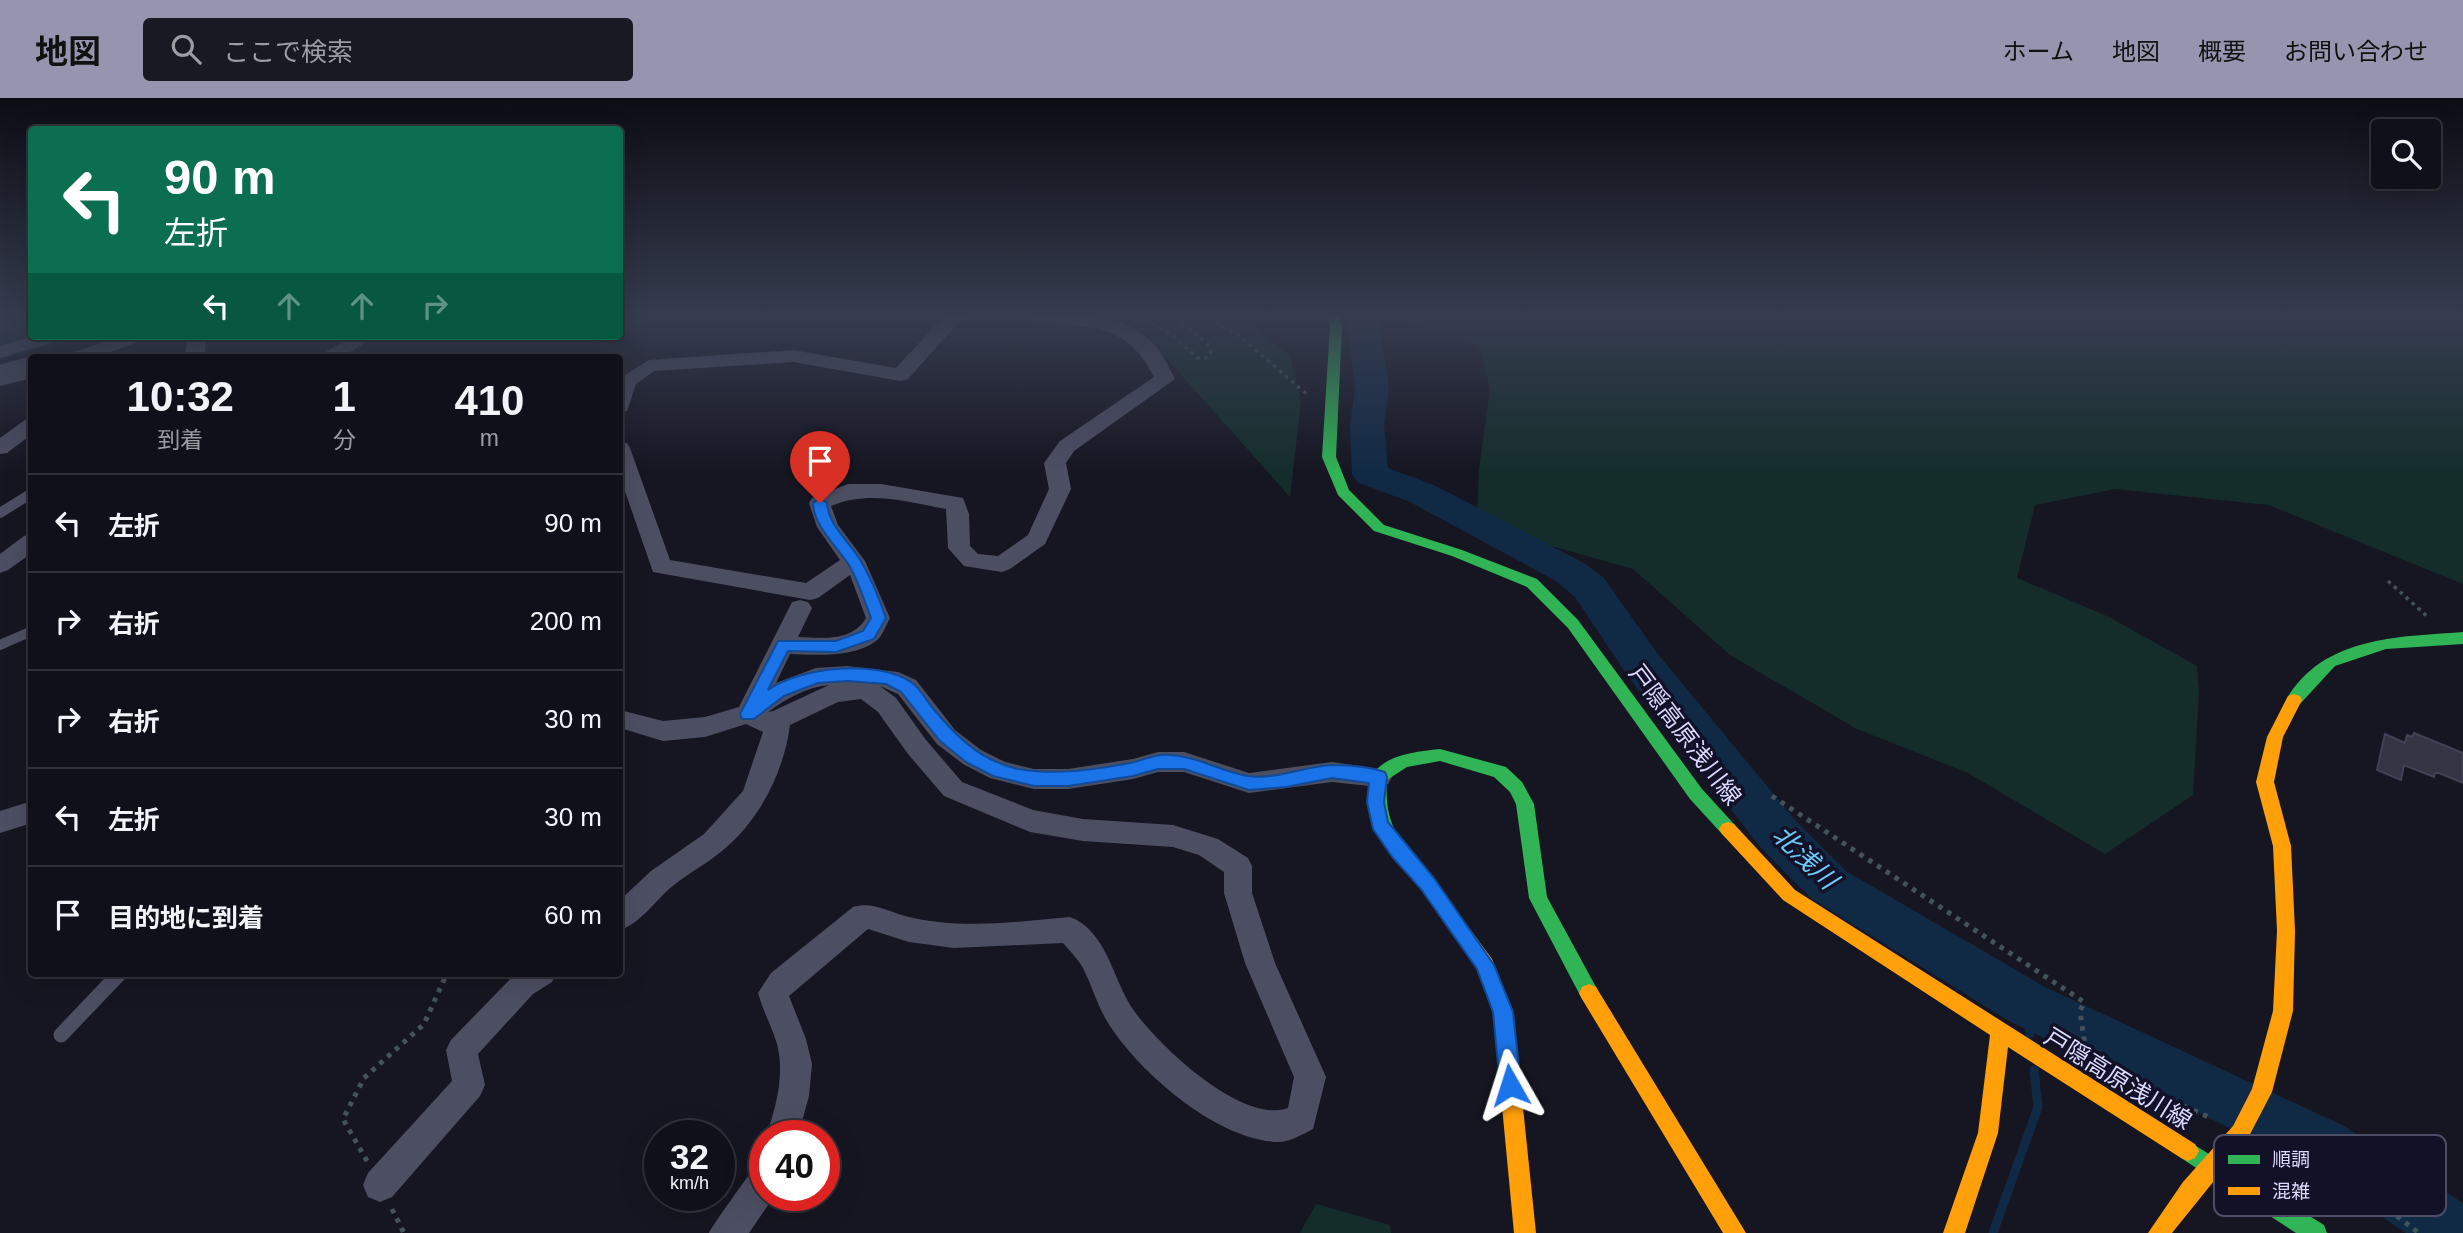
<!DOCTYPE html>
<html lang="ja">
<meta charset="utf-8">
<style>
body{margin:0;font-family:Arial,"Noto Sans JP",sans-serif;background:#191923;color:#f1f3f6;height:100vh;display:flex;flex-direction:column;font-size:26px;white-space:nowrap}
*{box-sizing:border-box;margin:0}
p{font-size:23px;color:#9c9da2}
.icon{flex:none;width:38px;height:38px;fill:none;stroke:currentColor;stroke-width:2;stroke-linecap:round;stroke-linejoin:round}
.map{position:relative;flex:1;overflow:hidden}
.sheet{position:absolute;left:28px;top:256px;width:595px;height:623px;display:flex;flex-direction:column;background:#10101a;border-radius:7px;box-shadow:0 7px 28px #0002,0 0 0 2px #303039}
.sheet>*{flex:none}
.hud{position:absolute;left:28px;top:28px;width:595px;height:214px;border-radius:7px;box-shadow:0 7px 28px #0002,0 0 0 2px #303039;background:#0b6e4f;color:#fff;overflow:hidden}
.fabs{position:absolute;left:2371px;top:21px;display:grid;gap:14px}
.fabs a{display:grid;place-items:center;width:70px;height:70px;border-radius:7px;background:#10101a;box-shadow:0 7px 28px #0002,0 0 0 2px #303039;font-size:35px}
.speed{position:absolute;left:644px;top:1022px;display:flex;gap:14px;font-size:35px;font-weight:700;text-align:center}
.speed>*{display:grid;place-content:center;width:91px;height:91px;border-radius:50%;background:#10101a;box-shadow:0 7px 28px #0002,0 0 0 2px #303039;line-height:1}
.speed small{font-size:18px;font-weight:400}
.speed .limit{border:10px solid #d22;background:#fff;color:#111}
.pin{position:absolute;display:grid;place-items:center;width:60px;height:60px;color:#fff;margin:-72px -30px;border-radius:50% 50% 50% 0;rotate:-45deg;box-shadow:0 0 7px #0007}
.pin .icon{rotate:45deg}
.me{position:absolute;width:77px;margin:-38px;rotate:354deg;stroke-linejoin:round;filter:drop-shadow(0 0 5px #0008)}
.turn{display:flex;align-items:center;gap:24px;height:147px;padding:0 21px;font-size:32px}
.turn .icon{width:91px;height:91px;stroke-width:2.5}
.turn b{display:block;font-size:49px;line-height:60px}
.lanes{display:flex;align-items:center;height:66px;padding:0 21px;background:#0003;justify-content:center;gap:35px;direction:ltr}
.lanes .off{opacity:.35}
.eta{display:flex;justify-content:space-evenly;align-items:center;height:119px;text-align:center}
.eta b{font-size:42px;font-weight:700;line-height:49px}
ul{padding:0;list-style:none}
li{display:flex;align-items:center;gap:21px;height:98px;padding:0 21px;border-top:2px solid #303039}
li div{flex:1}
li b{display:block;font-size:26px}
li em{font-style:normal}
header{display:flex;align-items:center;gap:42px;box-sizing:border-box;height:98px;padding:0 35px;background:#9595b0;color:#111}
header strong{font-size:33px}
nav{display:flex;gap:38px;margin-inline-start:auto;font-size:24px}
.search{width:490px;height:63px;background:#191923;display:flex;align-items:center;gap:18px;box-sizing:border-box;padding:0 24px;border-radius:7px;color:#9c9da2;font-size:26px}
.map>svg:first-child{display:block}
.green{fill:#142d2b}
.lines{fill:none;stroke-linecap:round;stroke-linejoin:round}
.stream{stroke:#102a45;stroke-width:9}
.river{fill:#102a45;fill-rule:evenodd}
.building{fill:#343444;stroke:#434155;stroke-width:2}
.path-far1{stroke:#44525c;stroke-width:3.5;stroke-dasharray:3.5 4.5;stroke-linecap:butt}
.path{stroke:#44525c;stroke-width:5;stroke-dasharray:4.5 6;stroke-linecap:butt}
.lane-far1{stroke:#4c4e62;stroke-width:10}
.lane{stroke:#4c4e62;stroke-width:15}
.street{fill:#4c4e62;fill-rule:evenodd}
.fast{fill:#30b455;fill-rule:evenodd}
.slow{fill:#ff9f0a;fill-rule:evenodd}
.route{fill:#1a73e8;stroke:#114b97;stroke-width:2}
.labels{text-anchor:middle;stroke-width:7;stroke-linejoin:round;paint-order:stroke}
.street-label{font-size:24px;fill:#d9dafd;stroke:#121127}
.water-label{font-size:26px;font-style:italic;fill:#6ccbf8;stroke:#121127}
.key{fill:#121127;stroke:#4e4d67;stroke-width:2}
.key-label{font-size:19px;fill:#d9dafd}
</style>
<header>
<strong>地図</strong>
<div class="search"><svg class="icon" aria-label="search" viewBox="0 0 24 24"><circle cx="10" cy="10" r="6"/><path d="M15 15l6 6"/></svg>ここで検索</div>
<nav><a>ホーム</a><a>地図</a><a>概要</a><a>お問い合わせ</a></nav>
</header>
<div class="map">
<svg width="2463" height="1135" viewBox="0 0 2463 1135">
<rect width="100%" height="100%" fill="#161622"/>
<g class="green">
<path d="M0,216h31l1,22h54l-86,23z"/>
<path d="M1127,216h110l53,41 11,47 -11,95z"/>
<path d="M1384,216h1079v270l-194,-79 -154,-16 -80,16 -18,73 92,39 88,49 2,26 -6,103 -88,59 -137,-81 -111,-44 -127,-74 -97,-86 -156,-44 2,-56 11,-81 -11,-40z"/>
<path d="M1316,1106l74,21 1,8h-91z"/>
</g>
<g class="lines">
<g class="stream">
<path d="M2027,906l3,30"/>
<path d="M1993,1135l45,-126 -4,-37"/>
</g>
<path class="river" d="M1349,216h32l-1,13 9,62 -5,36 4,43 48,18 148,77 19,14 54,76 138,167 51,51 199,116 299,139 119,77v30h-57l-102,-69 -295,-143 -197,-122 -51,-51 -134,-173 -52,-78 -19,-16 -146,-79 -53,-20 -5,-8 -2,-49 5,-36 -7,-62z"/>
</g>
<path class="building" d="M2414,635l49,20v30l-24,-10h-4l-1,4 -30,-12 -3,15 -24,-10 8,-36 20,9 2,-8 5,2z"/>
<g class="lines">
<g class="path-far1">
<path d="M1202,216l35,20 72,62"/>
<path d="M1145,222l24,13 29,25h8l5,-5 -4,-10 -37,-29"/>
<path d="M2388,483l41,37"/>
</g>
<g class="path">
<path d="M1772,698l312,206 -4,9 5,35"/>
<path d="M2184,1008l27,12"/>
<path d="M2270,1046l77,34 72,55"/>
<path d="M367,1063l-24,-42 21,-41 60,-54 23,-51"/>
<path d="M392,1111l12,24"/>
</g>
<g class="lane-far1">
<path d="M45,259h6"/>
<path d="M0,272l32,-9"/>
<path d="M0,415l32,-20"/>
<path d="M0,547l32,-14"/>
</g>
<path class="lane" d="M61,937l59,-62"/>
<g class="street">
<path d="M946,216h34l-2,4 -19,4 -51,57 -7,2 -108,-19 -139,9 -18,13 -9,27 -7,2v-35l29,-18 144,-10 103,18z"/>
<path d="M1018,216c38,-3 94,-3 126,21 15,11 23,28 31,44l-101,72 -8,12 5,26 -26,55 -35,25 -8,3 -38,-6 -16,-18 -2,-39c-40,-7 -76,-19 -115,-3l7,19 27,36 25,57c-4,7 -8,19 -14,23 -23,17 -60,14 -86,13l-14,29 40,-15 31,-2 51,6 18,8 39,50 26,20 24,12 29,7h34l65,-10 25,-7h26l65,21 83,-11 56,8 4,7 -4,7 -9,3 -47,-5 -83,11 -65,-21h-26l-25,7 -65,10h-34l-44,-11 -27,-14 -26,-20 -39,-50 -18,-8 16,12 30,42 36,42 71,28 50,9 90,6 45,14 30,19 4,8v27l23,70 51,114 -13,52c-10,5 -23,13 -35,13 -60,-2 -136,-67 -168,-116 -12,-18 -17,-38 -27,-58 -5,-9 -13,-17 -20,-25l-109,5 -45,-6 -41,-13 -79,67 17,43 6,25 -3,32 -11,40h-32c10,-29 19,-61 11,-92 -5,-17 -14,-33 -19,-51l13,-20 82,-66c18,-6 35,4 52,9 54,14 111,6 165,1 36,13 43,62 62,91 24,35 109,117 156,100l6,-31 -49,-114 -21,-70v-21l-25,-17 -26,-8 -90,-6 -53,-9 -86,-36 -36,-42 -30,-42 -17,-13 -23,3 -48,23c-6,47 -31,96 -68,126 -17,14 -37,24 -53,38 -15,14 -30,35 -49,41v-30l31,-29 53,-37 39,-43 20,-59 -17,-8 -41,13 -42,4 -43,-13v-18l43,11 42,-4 34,-10 53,-105 8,-2 8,2 4,6 -14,29c25,1 54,5 68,-19l-16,-43 -32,23 -8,2 -157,-28 -33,-95v-35l7,1 3,5 40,112 136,23 34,-23 -23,-33 -8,-24 3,-5 36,-14h33l82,14 6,16 1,32 8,8 20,2 30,-21 21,-46 -5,-26 16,-22 94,-64c-32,-64 -74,-44 -134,-59zM829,587l-56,26 -5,1c18,-13 38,-25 61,-27z"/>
<path d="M33,238h29l-2,4 -60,18v-12z"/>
<path d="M119,238h27l-2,4 -47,17h-28l3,-4z"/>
<path d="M188,238h18l-1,21h-20z"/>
<path d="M353,238h23l-34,21h-25z"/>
<path d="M32,268v12l-32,8v-12z"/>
<path d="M32,320v16l-25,19 -7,1v-16l25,-18z"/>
<path d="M32,436v19l-24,17 -8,3v-19l24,-18z"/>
<path d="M32,703v22l-32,10v-22z"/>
<path d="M516,875h40l-4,9 -19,12 -55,60 7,31 -5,11 -88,101 -12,5 -12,-5 -5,-12 5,-12 84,-92 -6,-31 5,-10z"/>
<path d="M765,1067v30h10l-26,38h-40c2,-5 42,-62 45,-64 3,-2 7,-3 11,-4z"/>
</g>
<g class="fast">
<path d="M1327,216h12l3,11 -6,132 13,33 35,35 78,25 75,29 41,41 124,169 32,35 3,5 -3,5 -6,2 -6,-2 -32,-35 -122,-171 -41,-41 -75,-31 -78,-25 -36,-36 -16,-38 8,-132z"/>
<path d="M2463,534v12l-77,5 -51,17 -35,38h-12l-2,-4c37,-64 112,-63 177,-68z"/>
<path d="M1440,651l66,18 16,15 12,22 13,93 49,90 3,6 -3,6 -7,3 -7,-3 -53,-101 -13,-94 -6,-12 -16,-15 -54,-16 -33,6 -20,13c-3,46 12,60 41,92l3,5 -3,5 -6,3 -6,-3c-33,-36 -49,-54 -45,-105 13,-23 45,-25 69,-28z"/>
<path d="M2188,1043l136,84 3,8h-31l-115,-75 -4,-7 4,-7z"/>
</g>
<g class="slow">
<path d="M2294,596l6,2 2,4 -19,37 -9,45 17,64 4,85 -2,80 -21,81 -25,48 -75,93h-24l35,-51 50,-56 19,-37 21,-78 4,-80 -4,-85 -17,-64 11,-45 21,-41z"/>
<path d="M1728,724l6,2 61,66 400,254 4,7 -4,7 -7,3 -7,-3 -173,-111 -10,86 -33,100h-22l35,-100 12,-98 -207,-135 -61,-66 -3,-5 3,-5z"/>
<path d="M1422,771l6,3 64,87 21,52 23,222h-22l-21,-222 -16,-42 -61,-87 -3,-5 3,-5z"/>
<path d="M1589,886l7,3 150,246h-23l-141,-234 -3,-6 3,-6z"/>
</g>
</g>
<linearGradient id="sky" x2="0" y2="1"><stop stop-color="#0c0c13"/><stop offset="0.58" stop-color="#363c4f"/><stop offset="1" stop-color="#363c4f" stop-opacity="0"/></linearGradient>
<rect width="2463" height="375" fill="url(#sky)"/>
<path class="route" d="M820,400l7,5c1,23 24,40 35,60 10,17 17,35 24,55l-12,21 -38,13 -48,-1 -20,39c33,-23 108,-31 143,-8 8,5 14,16 20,24 23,28 47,53 83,62 39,8 78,2 116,-5 10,-2 21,-7 31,-8 32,-2 57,16 87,21 28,4 57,-10 84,-11 16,0 38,2 53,7l2,5 -3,25 4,20 46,56 60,87 19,47 8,73 -3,7 -8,3 -7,-3 -3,-7 -7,-73 -16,-43 -56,-80 -28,-31 -20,-29 -6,-27 2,-19 -37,-5 -46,9 -37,3 -65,-21h-26l-25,7 -65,10h-34l-41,-10 -27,-14 -26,-21 -39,-49 -15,-8 -39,-3 -29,2 -34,13 -30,23h-12l-2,-5 38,-73h58l27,-10 8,-13c-7,-18 -12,-36 -22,-53 -13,-20 -35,-38 -36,-62z"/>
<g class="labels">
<g class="street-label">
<text transform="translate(1685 637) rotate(53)" y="8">戸隠高原浅川線</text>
<text transform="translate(2118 981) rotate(32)" y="8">戸隠高原浅川線</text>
</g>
<g class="water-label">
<text transform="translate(1805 759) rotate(44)" y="9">北浅川</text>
</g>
</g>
<rect x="2214" y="1037" width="232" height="81" rx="10" class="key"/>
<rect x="2228" y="1057" width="32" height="9" fill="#30b455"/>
<rect x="2228" y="1089" width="32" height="8" fill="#ff9f0a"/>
<g class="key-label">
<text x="2272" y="1068">順調</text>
<text x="2272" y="1100">混雑</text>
</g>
</svg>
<div class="fabs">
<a><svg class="icon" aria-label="search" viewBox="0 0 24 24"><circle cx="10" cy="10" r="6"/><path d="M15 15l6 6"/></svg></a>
</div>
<div class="speed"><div>32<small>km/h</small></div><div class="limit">40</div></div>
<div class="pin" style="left:820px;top:405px;background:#d93025"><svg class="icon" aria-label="arrive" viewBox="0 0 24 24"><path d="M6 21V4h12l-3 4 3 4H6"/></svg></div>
<svg class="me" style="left:1510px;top:987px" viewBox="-20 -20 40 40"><path d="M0-17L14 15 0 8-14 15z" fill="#1a73e8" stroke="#fff" stroke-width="4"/></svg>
<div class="hud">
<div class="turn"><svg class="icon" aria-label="left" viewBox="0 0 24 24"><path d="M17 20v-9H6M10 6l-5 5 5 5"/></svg><div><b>90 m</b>左折</div></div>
<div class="lanes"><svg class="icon" aria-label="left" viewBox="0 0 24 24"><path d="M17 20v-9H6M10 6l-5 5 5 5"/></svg><svg class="icon off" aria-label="ahead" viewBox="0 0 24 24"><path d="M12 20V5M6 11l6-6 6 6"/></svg><svg class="icon off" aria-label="ahead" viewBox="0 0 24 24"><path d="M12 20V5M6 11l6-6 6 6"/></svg><svg class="icon off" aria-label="right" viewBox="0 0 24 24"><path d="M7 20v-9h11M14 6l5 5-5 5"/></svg></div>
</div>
<section class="sheet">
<div class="eta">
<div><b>10:32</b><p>到着</p></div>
<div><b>1</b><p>分</p></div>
<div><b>410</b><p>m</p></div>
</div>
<ul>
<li><svg class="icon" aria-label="left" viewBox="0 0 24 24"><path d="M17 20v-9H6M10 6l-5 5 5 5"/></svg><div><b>左折</b></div><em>90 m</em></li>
<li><svg class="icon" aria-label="right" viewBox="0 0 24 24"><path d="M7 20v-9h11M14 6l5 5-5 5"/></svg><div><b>右折</b></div><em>200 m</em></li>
<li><svg class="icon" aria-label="right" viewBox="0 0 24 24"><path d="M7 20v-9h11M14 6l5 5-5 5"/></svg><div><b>右折</b></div><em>30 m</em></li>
<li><svg class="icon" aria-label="left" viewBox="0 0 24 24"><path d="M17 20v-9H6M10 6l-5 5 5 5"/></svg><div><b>左折</b></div><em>30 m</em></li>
<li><svg class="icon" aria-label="arrive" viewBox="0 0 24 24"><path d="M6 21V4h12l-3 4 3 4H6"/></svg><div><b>目的地に到着</b></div><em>60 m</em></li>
</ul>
</section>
</div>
